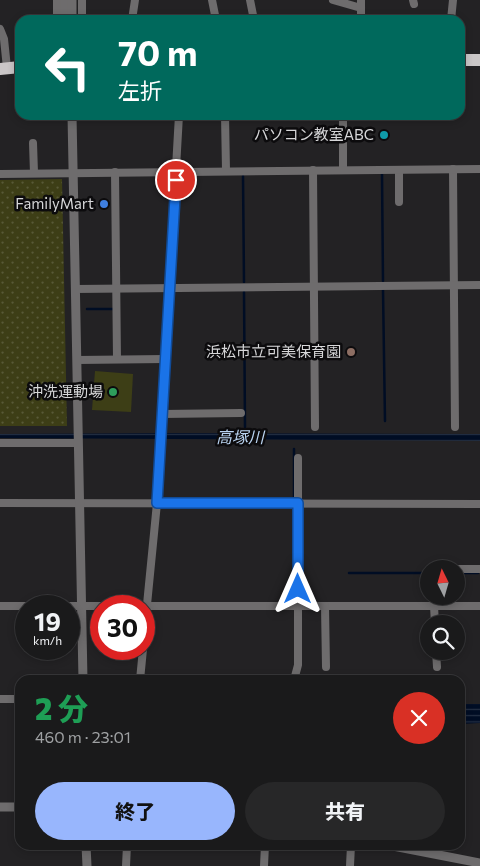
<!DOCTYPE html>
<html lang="ja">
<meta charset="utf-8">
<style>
body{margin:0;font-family:Commissioner,"Noto Sans JP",sans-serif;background:#272728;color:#f1f3f6;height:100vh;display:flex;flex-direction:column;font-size:19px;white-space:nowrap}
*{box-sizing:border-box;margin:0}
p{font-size:16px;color:#9fa1a3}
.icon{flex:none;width:28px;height:28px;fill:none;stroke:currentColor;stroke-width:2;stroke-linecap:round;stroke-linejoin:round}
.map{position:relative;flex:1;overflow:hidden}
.side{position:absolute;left:15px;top:675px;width:450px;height:175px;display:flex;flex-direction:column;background:#1a1a1b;border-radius:15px;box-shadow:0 2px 8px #0003,0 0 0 1px #38383a}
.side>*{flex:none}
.guide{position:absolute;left:15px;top:15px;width:450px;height:105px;border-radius:15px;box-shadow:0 2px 8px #0003,0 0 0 1px #38383a;background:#00695c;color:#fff;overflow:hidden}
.needle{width:32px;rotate:355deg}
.controls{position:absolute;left:420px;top:560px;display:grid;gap:10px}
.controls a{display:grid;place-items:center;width:45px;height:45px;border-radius:50%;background:#1a1a1b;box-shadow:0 2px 8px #0003,0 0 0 1px #38383a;font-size:25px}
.speed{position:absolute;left:15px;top:595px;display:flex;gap:10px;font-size:25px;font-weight:700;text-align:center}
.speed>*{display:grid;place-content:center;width:65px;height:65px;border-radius:50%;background:#1a1a1b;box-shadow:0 2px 8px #0003,0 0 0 1px #38383a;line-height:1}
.speed small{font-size:12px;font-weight:400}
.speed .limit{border:8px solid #d22;background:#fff;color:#111}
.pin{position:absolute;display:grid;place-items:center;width:42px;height:42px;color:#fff;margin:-21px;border:2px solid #fff;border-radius:50%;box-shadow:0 1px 5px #0007}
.me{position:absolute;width:55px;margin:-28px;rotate:0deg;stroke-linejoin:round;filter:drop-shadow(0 0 4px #0008)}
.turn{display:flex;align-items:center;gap:18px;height:105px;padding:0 20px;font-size:22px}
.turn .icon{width:65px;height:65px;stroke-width:2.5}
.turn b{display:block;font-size:35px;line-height:42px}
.round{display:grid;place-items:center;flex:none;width:52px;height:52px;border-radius:26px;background:#272728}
.overview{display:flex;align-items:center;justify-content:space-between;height:85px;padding:0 20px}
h1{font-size:30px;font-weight:800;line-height:38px;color:#1e9e55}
.action{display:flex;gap:10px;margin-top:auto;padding:10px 20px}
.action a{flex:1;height:58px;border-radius:30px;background:#98b6fd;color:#111;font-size:20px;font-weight:800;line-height:58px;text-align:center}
.action a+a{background:#272728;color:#f1f3f6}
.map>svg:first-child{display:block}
.park{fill:url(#park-dots)}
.garden{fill:#3d3e16}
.water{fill:url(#water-rules)}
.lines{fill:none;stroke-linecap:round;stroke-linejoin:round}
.stream{stroke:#000d24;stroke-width:2.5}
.minor{stroke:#6e6c6d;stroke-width:8}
.tertiary{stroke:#6e6c6d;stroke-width:9}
.trunk{stroke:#cac6c7;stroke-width:12}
.route-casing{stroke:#114b97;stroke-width:12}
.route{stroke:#1a73e8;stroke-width:9}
.culture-dot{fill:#0f9aa8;stroke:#0c0b0d;stroke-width:2}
.shop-dot{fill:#3f7fe0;stroke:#0c0b0d;stroke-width:2}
.education-dot{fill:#8d6e63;stroke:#0c0b0d;stroke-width:2}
.leisure-dot{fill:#2e9e5b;stroke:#0c0b0d;stroke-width:2}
.labels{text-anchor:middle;stroke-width:5;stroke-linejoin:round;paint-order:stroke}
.poi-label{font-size:15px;fill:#d7d7d9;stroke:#0c0b0d;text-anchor:end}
.water-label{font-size:16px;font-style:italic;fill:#bbd5f2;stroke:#0c0b0d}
</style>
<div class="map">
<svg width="480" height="866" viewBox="0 0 480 866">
<defs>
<pattern id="park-dots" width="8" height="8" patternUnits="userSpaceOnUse" patternTransform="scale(1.25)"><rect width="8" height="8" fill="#3d3e16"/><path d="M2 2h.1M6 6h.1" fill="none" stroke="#585937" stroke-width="1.8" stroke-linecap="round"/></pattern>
<pattern id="water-rules" width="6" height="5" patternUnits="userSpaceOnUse" patternTransform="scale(1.25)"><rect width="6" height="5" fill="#000d24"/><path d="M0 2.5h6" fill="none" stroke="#243043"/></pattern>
</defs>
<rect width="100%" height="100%" fill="#232224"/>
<path class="park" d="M62,179l5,247h-67v-246z"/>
<path class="garden" d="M95,371l38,3 -2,38 -39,-2z"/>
<g class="water">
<path d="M165,433l315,1v7l-480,-3v-4z"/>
<path d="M461,704h19v19l-18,1z"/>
</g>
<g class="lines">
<g class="stream">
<path d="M382,174l1,107"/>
<path d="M243,176l1,106"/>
<path d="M383,290l2,131"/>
<path d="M244,292l1,135"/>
<path d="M87,309h27"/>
<path d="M294,498v-49"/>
<path d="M349,573h80"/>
<path d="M456,573h22"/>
<path d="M294,600v-26"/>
</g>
<g class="minor">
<path d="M57,0v20"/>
<path d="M212,0l4,20"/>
<path d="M250,0l4,20"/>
<path d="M333,0l28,8"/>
<path d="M361,0v20"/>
<path d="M413,0l1,4"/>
<path d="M82,20v-20"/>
<path d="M132,20l3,-20"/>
<path d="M451,20l2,-20"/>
<path d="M0,29l4,10 3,29"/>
<path d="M225,115l1,56"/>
<path d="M343,115v55"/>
<path d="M33,143l1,30"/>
<path d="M453,169l2,258"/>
<path d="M313,170l2,257"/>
<path d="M399,170v32"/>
<path d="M115,172l2,187"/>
<path d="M0,174l480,-5"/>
<path d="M75,289l405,-4"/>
<path d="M77,360l88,-1"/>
<path d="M162,414l79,-1"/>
<path d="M0,443h78"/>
<path d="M0,503l480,1"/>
<path d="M456,569h24"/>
<path d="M0,606h480"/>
<path d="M325,606l1,61"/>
<path d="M434,606l1,18"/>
<path d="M144,635l13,-132 22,-388"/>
<path d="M436,651l1,16"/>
<path d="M140,680l3,-31"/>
<path d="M294,680l4,-15v-207"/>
<path d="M0,699h20"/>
<path d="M126,866l1,-21"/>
<path d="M264,866l1,-21"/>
<path d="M350,866l1,-21"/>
</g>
<g class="tertiary">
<path d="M65,0v20"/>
<path d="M72,20v-20"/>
<path d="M72,115l11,565"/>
<path d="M0,807h20"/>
<path d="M86,845l1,21"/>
<path d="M388,845l92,18"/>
</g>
<g class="trunk">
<path d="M460,60h20"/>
<path d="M0,69l20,-2"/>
</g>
</g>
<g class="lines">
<g class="route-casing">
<path id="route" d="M176,180l-19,323h141v86"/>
</g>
<use href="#route" class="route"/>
</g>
<circle class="culture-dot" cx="384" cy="135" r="5"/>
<circle class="shop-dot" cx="104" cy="204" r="5"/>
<circle class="education-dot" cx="351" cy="352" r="5"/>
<circle class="leisure-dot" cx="113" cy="392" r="5"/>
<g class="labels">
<g class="poi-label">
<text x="374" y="140">パソコン教室ABC</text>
<text x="94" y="209">FamilyMart</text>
<text x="341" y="357">浜松市立可美保育園</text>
<text x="103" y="397">沖洗運動場</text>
</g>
<g class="water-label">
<text x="240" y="443">高塚川</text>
</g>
</g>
</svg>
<div class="controls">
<a><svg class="needle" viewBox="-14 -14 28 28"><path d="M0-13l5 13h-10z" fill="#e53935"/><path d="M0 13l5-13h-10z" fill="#9fa1a3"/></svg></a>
<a><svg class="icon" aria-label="search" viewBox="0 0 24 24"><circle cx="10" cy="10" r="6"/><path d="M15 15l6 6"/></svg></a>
</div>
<div class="speed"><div>19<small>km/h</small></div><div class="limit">30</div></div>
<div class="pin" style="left:176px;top:180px;background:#d93025"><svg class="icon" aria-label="arrive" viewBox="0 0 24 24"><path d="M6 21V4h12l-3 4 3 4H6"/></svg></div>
<svg class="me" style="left:298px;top:589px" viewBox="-20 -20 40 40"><path d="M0-17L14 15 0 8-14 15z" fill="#1a73e8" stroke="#fff" stroke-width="4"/></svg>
<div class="guide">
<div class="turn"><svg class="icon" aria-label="left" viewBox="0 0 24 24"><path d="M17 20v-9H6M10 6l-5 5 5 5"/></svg><div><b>70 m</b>左折</div></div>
</div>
<section class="side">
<div class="overview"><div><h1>2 分</h1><p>460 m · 23:01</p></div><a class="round" style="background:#d93025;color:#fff"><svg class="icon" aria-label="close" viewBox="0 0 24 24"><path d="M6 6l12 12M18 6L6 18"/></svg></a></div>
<div class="action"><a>終了</a><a>共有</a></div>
</section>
</div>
